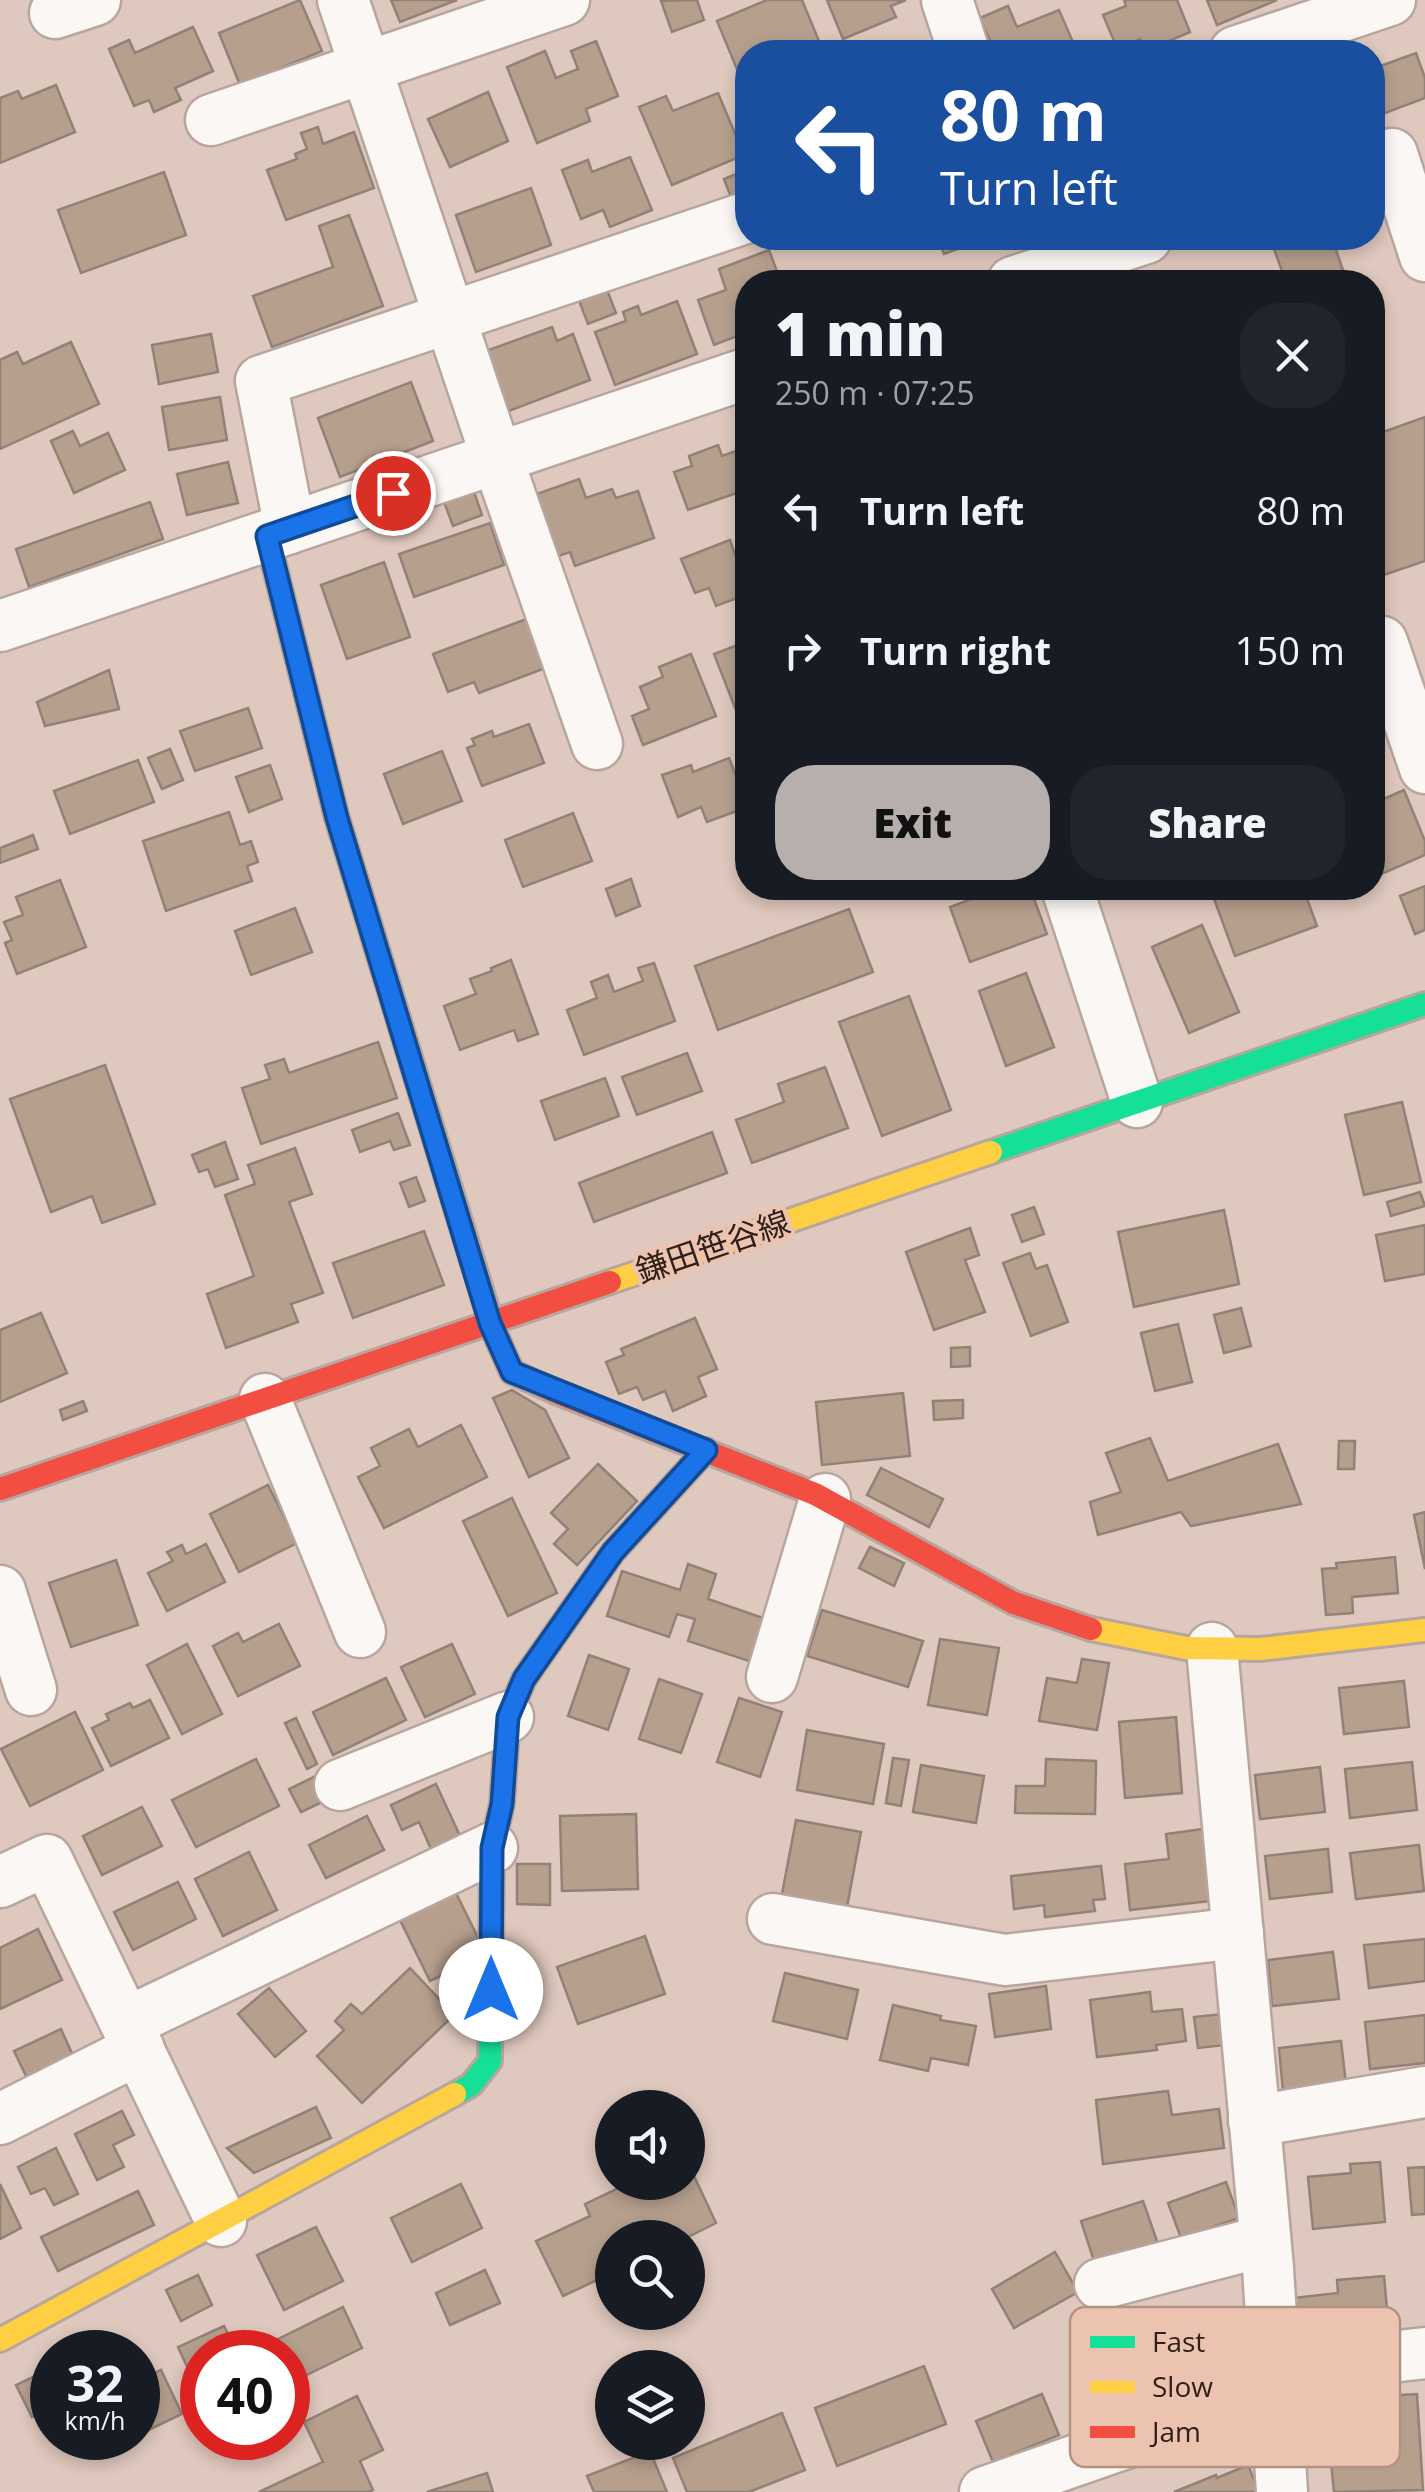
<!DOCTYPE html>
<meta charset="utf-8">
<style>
body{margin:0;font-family:"Open Sans","Noto Sans JP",sans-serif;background:#20242c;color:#f1f3f6;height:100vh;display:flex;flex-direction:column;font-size:38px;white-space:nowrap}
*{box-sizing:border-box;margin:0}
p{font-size:32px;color:#9ea1a6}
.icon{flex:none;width:55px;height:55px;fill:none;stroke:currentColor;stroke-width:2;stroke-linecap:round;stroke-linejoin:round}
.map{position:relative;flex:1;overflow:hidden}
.sheet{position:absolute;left:735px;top:270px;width:650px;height:630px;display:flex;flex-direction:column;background:#171b24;border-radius:40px;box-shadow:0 5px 15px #0003}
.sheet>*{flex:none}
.hud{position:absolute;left:735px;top:40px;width:650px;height:210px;border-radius:40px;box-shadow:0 5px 15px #0003;background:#1a4fa0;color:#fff;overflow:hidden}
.tools{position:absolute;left:595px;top:2090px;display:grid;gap:20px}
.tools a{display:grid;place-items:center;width:110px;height:110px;border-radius:50%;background:#171b24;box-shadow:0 5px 15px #0003;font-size:50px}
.speed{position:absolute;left:30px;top:2330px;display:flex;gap:20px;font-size:50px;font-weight:700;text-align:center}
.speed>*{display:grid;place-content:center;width:130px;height:130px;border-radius:50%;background:#171b24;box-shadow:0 5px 15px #0003;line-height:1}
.speed small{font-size:25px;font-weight:400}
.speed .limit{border:15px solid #d22;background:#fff;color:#111}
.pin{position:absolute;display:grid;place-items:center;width:85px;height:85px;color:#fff;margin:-42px;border:5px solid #fff;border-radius:50%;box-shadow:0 2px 10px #0007}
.me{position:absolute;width:110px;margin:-55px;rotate:0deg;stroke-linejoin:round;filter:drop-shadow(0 0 8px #0008)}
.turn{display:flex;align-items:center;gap:35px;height:210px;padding:0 40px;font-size:45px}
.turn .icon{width:130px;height:130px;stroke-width:2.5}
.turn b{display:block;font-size:70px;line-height:85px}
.round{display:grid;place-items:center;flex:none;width:105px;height:105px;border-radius:40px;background:#20242c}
.overview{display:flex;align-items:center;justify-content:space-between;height:170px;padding:0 40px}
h1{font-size:60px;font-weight:800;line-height:75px}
.button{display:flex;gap:20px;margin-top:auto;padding:20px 40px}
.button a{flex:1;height:115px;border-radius:40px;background:#b6afac;color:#111;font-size:40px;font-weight:800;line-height:115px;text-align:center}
.button a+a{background:#20242c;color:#f1f3f6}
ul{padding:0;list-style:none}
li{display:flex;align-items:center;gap:30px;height:140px;padding:0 40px}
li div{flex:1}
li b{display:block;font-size:38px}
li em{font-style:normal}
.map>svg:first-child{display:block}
.building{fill:#b69f8d;stroke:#918278;stroke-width:2.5}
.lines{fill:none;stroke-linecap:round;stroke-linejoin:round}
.street-casing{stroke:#b8a69e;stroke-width:55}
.fast-casing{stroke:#b8a69e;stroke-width:28}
.slow-casing{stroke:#b8a69e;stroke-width:28}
.jam-casing{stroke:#b8a69e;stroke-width:28}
.street{stroke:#faf7f5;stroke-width:50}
.fast{stroke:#16e098;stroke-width:22}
.slow{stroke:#ffcf43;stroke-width:22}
.jam{stroke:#f24e42;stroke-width:22}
.route-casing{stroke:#114b97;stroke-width:25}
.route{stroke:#1a73e8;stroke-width:18}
.labels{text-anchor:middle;stroke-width:8;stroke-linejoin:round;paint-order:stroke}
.street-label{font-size:32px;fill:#2f2019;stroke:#ecc3b0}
.key{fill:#ecc3b0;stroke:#b39283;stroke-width:2.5}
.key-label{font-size:28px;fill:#2f2019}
</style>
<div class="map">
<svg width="1425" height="2492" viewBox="0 0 1425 2492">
<rect width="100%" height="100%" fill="#dfc8bd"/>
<g class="building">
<path d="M300,0l22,51 -82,34 -21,-52z"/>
<path d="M391,0h66l-57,22z"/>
<path d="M697,0l7,20 -32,12 -11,-31z"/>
<path d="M767,0h35l17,41 -29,11h-42v19l-9,3 -22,-53z"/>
<path d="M827,0h79l-15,6 5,11 -53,22z"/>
<path d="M1124,0h53l13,32 -44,19 -6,-12 -23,9 -14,-33 23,-9z"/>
<path d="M1207,0h70l-60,25z"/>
<path d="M1008,6l9,21 42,-17 17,39 14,-5 3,8h-98l-15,-34z"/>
<path d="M193,27l20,44 -38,17 6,12 -27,12 -5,-12 -15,6 -25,-57 20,-9 6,13z"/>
<path d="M596,41l22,55 -32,13 4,12 -53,22 -30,-76 38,-16 11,27 22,-9 -7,-18z"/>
<path d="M1416,53l9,25v20l-53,20v-49z"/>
<path d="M56,85l19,47 -75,31v-65l18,-7 4,8z"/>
<path d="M488,92l20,49 -58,26 -22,-48z"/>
<path d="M718,93l26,62 -72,30 -33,-78 27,-11 7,15z"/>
<path d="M318,127l5,17 31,-12 20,56 -88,32 -19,-50 30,-11 -2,-5 12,-5 -6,-16z"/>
<path d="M630,157l22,53 -42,17 -7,-17 -22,9 -19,-49 26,-10 4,12z"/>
<path d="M748,169v21l-17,7 -7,-18z"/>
<path d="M164,172l22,63 -105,38 -23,-63z"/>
<path d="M531,188l20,57 -75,27 -20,-57z"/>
<path d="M349,215l34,91 -111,41 -19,-51 80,-29 -14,-41z"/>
<path d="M938,238h50l-44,16z"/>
<path d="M1270,238h62l15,44h-61z"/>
<path d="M769,250l12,32h-33v50l-34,13 -16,-45 28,-10 -7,-21z"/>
<path d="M606,287l10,26 -28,11 -10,-26z"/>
<path d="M677,301l20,53 -82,31 -20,-53 31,-11 -3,-9 15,-6 3,9z"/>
<path d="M552,327l5,14 16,-7 17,46 -81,31 -23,-60z"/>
<path d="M211,334l7,38 -59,12 -7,-39z"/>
<path d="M71,342l28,62 -99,45v-89l17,-8 6,12z"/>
<path d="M411,382l22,59 -93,36 -22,-59z"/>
<path d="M220,397l7,43 -58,10 -7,-43z"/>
<path d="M1425,417v144l-53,18v-143z"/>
<path d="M73,431l7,15 28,-13 17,37 -51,23 -23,-52z"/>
<path d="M718,445l4,11 22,-8 4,10v31l-60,21 -14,-38 18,-6 -3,-10z"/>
<path d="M228,462l10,41 -51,12 -10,-41z"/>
<path d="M579,479l7,19 26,-9 4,9 22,-7 16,47 -79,28 -5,-14 -14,5 -22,-62z"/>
<path d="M474,492l8,23 -29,11 -9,-24z"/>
<path d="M150,502l13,37 -134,48 -13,-38z"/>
<path d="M490,523l14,42 -90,32 -15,-43z"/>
<path d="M730,540l6,17 12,-5v42l-32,12 -7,-18 -14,5 -14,-34z"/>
<path d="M384,562l26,75 -63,22 -26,-74z"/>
<path d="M529,618l19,49 -69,26 -5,-11 -26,10 -15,-38z"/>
<path d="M748,641v74l-9,3 -25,-64z"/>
<path d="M691,654l25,62 -73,29 -11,-29 17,-7 -9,-22 23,-10 -4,-10z"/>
<path d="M109,670l10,39 -74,17 -8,-24z"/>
<path d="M248,708l14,40 -67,23 -15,-40z"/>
<path d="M529,724l15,39 -62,23 -15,-38 8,-3 -3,-6 20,-8 2,6z"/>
<path d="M170,749l13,31 -21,9 -14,-31z"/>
<path d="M442,751l20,50 -59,23 -19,-50z"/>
<path d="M729,758l19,49 -41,15 -6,-15 -23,10 -16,-42 29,-10 2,7z"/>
<path d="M138,760l16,42 -84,32 -16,-43z"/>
<path d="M270,765l12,34 -33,13 -13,-35z"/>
<path d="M1404,790l21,51v14l-53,23v-74z"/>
<path d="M229,812l11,33 11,-4 7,21 -11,4 5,15 -86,30 -23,-70z"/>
<path d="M573,813l19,48 -69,26 -18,-47z"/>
<path d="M33,835l5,14 -38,14v-15z"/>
<path d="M631,879l9,27 -24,10 -10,-27z"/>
<path d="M60,880l26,67 -69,27 -12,-31 7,-3 -8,-18 19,-7 -7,-18z"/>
<path d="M1425,886v44l-10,4 -15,-38z"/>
<path d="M1001,888h29l17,46 -77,28 -20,-55z"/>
<path d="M1210,888h93l14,38 -82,30z"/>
<path d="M295,908l17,44 -61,23 -16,-44z"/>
<path d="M849,909l24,63 -155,58 -23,-64z"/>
<path d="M1202,925l37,87 -50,21 -37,-86z"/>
<path d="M511,960l27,74 -20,7 -4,-11 -54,20 -16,-44 32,-12 -6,-15 22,-8 -1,-3z"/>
<path d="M654,963l21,58 -91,34 -17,-45 30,-12 -6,-16 17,-7 6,17 29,-11 -5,-13z"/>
<path d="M1026,973l28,74 -48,19 -27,-75z"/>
<path d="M909,996l42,114 -69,26 -43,-114z"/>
<path d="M378,1042l19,56 -136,46 -19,-56 28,-9 -5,-14 19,-6 5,14z"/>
<path d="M687,1053l15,38 -65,24 -15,-38z"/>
<path d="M105,1065l50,139 -53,19 -10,-27 -41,16 -41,-113z"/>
<path d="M825,1067l23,61 -96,35 -16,-43 48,-18 -6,-18z"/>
<path d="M605,1078l14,38 -64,24 -14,-39z"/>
<path d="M1402,1102l19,80 -57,13 -19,-80z"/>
<path d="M398,1113l12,32 -16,5 -4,-9 -30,11 -8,-22z"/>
<path d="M712,1132l15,41 -133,49 -15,-39z"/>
<path d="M225,1142l13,37 -23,8 -7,-18 -9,3 -7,-17z"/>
<path d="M295,1148l17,46 -23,8 34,91 -32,11 7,18 -72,26 -19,-54 47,-18 -29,-81 30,-11 -7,-19z"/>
<path d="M416,1177l9,24 -16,6 -9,-24z"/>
<path d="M1420,1192l5,14 -34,10 -4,-14z"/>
<path d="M1034,1207l10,27 -22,8 -10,-27z"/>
<path d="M1224,1210l15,74 -105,23 -16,-75z"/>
<path d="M1425,1225v49l-40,7 -9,-46z"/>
<path d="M970,1228l9,27 -14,5 20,52 -51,18 -28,-78z"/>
<path d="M424,1231l20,54 -91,33 -20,-55z"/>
<path d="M1030,1253l6,16 11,-4 21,57 -37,14 -28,-73z"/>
<path d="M1241,1308l10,38 -27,7 -10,-38z"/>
<path d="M41,1313l26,60 -67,29v-72z"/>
<path d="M695,1318l22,51 -19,8 8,19 -33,15 -8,-20 -22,9 -6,-13 -18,7 -13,-32 18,-7 -3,-6z"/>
<path d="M1178,1324l14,58 -37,9 -14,-58z"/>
<path d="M970,1347v19l-19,1v-19z"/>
<path d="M512,1390l33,20 24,48 -40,19 -36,-79z"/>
<path d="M903,1393l7,63 -88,9 -6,-63z"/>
<path d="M963,1400v18l-29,2 -1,-19z"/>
<path d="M83,1401l4,10 -24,9 -3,-10z"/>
<path d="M461,1425l26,52 -103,51 -26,-51 22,-11 -9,-18 38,-19 9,18z"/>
<path d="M1150,1438l18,43 110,-37 23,60 -110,22 -10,-14 -83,23 -8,-33 31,-10 -15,-39z"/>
<path d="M1339,1441h16l-1,28h-16z"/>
<path d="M598,1464l39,37 -60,64 -23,-21 14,-15 -17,-16z"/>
<path d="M881,1468l62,31 -14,28 -62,-32z"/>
<path d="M268,1485l29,58 -58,29 -29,-58z"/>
<path d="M512,1498l45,95 -49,23 -45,-95z"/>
<path d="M1425,1512v57l-11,-54z"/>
<path d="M206,1544l19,38 -58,29 -19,-38 25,-12 -6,-9 15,-7 4,9z"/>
<path d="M870,1547l34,16 -10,23 -35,-18z"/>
<path d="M1395,1557l3,36 -46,4 1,16 -27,2 -4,-46 15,-1 -1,-5z"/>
<path d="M116,1560l22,65 -67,22 -22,-64z"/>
<path d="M688,1564l28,10 -8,25 58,20 -14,43 -64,-21 7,-22 -18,-5 -8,23 -62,-21 15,-45 58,19z"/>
<path d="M822,1610l101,31 -15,46 -101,-31z"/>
<path d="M279,1624l21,42 -62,30 -25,-50 25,-13 5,9z"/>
<path d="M940,1639l59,9 -12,67 -59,-10z"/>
<path d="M187,1644l35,70 -40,20 -35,-69z"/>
<path d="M452,1644l23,50 -50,23 -24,-50z"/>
<path d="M589,1655l40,14 -21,61 -40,-14z"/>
<path d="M1082,1659l27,4 -12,67 -58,-9 8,-43 30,5z"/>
<path d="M386,1678l20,42 -73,35 -20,-43z"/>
<path d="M659,1679l43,15 -21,59 -42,-14z"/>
<path d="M1404,1681l5,46 -65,7 -5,-46z"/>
<path d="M739,1698l43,14 -22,65 -43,-15z"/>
<path d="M150,1700l19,38 -58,28 -19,-38 17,-8 -3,-6 24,-11 3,5z"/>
<path d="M75,1712l28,58 -73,36 -29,-57z"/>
<path d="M1176,1717l6,76 -57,5 -6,-76z"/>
<path d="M296,1718l21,46 -10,5 -22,-46z"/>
<path d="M807,1730l77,14 -11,60 -76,-14z"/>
<path d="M893,1758l16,2 -8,46 -15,-3z"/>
<path d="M256,1759l23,47 -83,41 -24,-47z"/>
<path d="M1046,1759l50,2 -1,53 -80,-1 1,-27h29z"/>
<path d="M1412,1762l5,48 -67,8 -5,-49z"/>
<path d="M921,1765l63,11 -8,47 -63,-11z"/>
<path d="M1320,1767l5,45 -65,7 -5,-44z"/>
<path d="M318,1775l11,24 -28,13 -12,-23z"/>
<path d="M436,1784l24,52 -29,13 -12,-27 -17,8 -11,-25z"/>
<path d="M142,1807l20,39 -60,29 -19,-39z"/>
<path d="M636,1814l2,75 -76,2 -2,-75z"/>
<path d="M367,1816l17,34 -58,28 -17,-33z"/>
<path d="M796,1820l65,12 -14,75 -65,-13z"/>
<path d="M1203,1829l8,72 -81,9 -5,-46 44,-5 -3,-25z"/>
<path d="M1419,1845l5,46 -68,8 -6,-46z"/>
<path d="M1328,1849l4,43 -62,7 -5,-43z"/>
<path d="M249,1852l28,58 -54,26 -28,-57z"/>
<path d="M517,1864h33v41l-33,-1z"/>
<path d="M1101,1866l4,33 -12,1 2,11 -50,6 -1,-12 -30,4 -3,-33z"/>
<path d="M178,1882l18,37 -63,31 -19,-38z"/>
<path d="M456,1893l30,61 -56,27 -30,-61z"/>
<path d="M38,1929l24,51 -62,29v-61z"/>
<path d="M645,1936l20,58 -87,30 -21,-57z"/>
<path d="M1425,1939v42l-56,7 -5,-43z"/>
<path d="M1333,1952l6,47 -67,7 -4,-46z"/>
<path d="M410,1968l44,47 -92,88 -45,-47 27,-26 -9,-9 16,-17 11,10z"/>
<path d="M785,1973l73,17 -11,49 -74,-18z"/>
<path d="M1046,1986l5,43 -56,8 -6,-43z"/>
<path d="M269,1988l37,43 -31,26 -37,-43z"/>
<path d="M1150,1992l2,20 30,-3 4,32 -30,4 1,5 -60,7 -7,-57z"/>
<path d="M893,2005l48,11 -1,4 36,6 -8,39 -37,-7 -3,13 -48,-11z"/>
<path d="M1222,2014l4,31 -28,3 -4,-31z"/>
<path d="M1425,2015v48l-55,6 -5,-47z"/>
<path d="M61,2029l13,29 -46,22 -14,-29z"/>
<path d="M1341,2041l5,43 -63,7 -4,-43z"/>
<path d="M1168,2091l4,24 47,-6 5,39 -121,16 -7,-64z"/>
<path d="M316,2107l15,31 -77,35 -27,-25z"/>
<path d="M122,2111l12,24 -21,10 11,22 -27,13 -22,-46z"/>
<path d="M56,2148l22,46 -24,11 -9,-17 -14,6 -13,-27z"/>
<path d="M1380,2162l5,60 -72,7 -5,-52 43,-4 -1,-9z"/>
<path d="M688,2163l28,60 -30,15h-74v35l-49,23 -27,-55 54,-25 -5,-12 46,-22h14l3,6 11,-6h29z"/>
<path d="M1425,2167v47l-13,1 -4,-47z"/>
<path d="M1226,2182l13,36 -58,20 -13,-35z"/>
<path d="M0,2184l21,44 -21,11z"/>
<path d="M461,2184l21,44 -70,34 -21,-44z"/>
<path d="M138,2191l16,34 -96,46 -17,-34z"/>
<path d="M1143,2201l15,43 -63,20 -14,-43z"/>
<path d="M316,2227l27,54 -59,29 -27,-55z"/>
<path d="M1055,2252l23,40 -64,36 -22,-39z"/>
<path d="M485,2270l15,33 -50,22 -14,-32z"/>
<path d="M198,2275l14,30 -31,16 -15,-31z"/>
<path d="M1384,2276l5,56 -92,9 -4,-43 45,-5 -1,-13z"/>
<path d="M343,2307l19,41 -74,36v-32h-23l-3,-5z"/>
<path d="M224,2326l13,26h-35v47l-24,-52z"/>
<path d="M924,2366l22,58 -109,42 -22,-58z"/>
<path d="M52,2368v70h3l-2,1 -13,-26 -8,4 -16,-32z"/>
<path d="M161,2370l21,44 -44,21v-54z"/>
<path d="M1042,2394l17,41 -66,27 -17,-41z"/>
<path d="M1417,2394l6,96 -89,2 -6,-60 59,-6 -3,-30z"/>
<path d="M357,2396l26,54 -23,11 13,29 -5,2h-109l64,-30 -19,-40z"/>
<path d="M782,2413l23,57 -56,22h-62l-14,-34z"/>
<path d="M650,2451l17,41h-73l-7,-16z"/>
<path d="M1248,2465l11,27h-85l42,-17 1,3z"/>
<path d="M487,2473l6,19h-66z"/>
</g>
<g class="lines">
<g class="street-casing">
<g id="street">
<path d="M343,0l154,458 100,286"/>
<path d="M947,0l17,52"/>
<path d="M55,13l40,-13"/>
<path d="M1235,52l155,-52"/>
<path d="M211,120l353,-120"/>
<path d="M1392,154l33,102"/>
<path d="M1013,282l133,-44"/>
<path d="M290,528l-29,-147 487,-164"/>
<path d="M0,626l748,-253"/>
<path d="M1382,642l43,126"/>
<path d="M1067,888l70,214"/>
<path d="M265,1399l95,233"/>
<path d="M0,1591l31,99"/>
<path d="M1212,1648l56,620 14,224"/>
<path d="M772,1677l53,-178"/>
<path d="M340,1785l168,-68"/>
<path d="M0,1882l47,-22 174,361"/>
<path d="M773,1919l232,41 233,-27"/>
<path d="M126,2023l366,-175"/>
<path d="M0,2119l139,-70"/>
<path d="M1254,2121l171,-29"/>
<path d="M1100,2284l165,-43"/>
<path d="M1274,2370l151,-17"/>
<path d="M985,2492l290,-101"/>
</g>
</g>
<g class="fast-casing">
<g id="fast">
<path d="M267,536l70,282 156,511"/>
<path d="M991,1152l434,-148"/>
<path d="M455,2094l16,-9 19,-24 2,-213 10,-44 6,-87 16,-38 89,-127 93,-102"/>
</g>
</g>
<g class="slow-casing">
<g id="slow">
<path d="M610,1282l381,-130"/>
<path d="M1091,1629l95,19 75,1 164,-19"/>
<path d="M0,2340l455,-246"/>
</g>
</g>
<g class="jam-casing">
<g id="jam">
<path d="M493,1329l19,43 46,21 257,101 199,109 77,26"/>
<path d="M0,1489l610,-207"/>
</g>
</g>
<use href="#street" class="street"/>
<use href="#fast" class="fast"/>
<use href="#slow" class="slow"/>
<use href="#jam" class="jam"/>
</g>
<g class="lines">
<g class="route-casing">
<path id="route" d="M393,493l-126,43 70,282 153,505 22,49 194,78 -93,102 -89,127 -16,38 -6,87 -10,44 -1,142"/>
</g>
<use href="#route" class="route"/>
</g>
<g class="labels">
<g class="street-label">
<text transform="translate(713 1247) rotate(-19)" y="11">鎌田笹谷線</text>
</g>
</g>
<rect x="1070" y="2307" width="330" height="160" rx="15" class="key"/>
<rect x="1090" y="2336" width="45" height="12" fill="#16e098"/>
<rect x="1090" y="2381" width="45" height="12" fill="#ffcf43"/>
<rect x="1090" y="2426" width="45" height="12" fill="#f24e42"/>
<g class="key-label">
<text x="1152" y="2352">Fast</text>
<text x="1152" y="2397">Slow</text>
<text x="1152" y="2442">Jam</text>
</g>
</svg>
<div class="tools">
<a><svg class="icon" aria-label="sound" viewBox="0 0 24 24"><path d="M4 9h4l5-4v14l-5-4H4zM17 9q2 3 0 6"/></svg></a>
<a><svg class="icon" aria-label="search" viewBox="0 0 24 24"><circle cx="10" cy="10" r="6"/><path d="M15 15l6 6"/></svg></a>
<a><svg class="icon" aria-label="layers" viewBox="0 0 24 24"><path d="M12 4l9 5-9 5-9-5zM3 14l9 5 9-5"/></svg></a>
</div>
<div class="speed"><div>32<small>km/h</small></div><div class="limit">40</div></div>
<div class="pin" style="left:393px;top:493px;background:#d93025"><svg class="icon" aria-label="arrive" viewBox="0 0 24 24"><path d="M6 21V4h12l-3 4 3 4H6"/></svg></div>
<svg class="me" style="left:491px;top:1990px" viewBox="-20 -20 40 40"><circle r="19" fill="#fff"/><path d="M0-13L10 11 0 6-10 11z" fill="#1a73e8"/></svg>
<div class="hud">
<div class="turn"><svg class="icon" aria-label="left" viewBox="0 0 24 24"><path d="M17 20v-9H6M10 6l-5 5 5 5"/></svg><div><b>80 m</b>Turn left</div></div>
</div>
<section class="sheet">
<div class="overview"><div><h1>1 min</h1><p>250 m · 07:25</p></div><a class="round"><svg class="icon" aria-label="close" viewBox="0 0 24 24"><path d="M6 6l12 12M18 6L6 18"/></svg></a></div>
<ul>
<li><svg class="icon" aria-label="left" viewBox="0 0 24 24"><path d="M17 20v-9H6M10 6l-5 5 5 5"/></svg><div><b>Turn left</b></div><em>80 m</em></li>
<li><svg class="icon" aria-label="right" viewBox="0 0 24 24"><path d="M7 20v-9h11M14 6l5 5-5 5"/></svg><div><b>Turn right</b></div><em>150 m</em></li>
</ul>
<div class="button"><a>Exit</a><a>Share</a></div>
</section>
</div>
